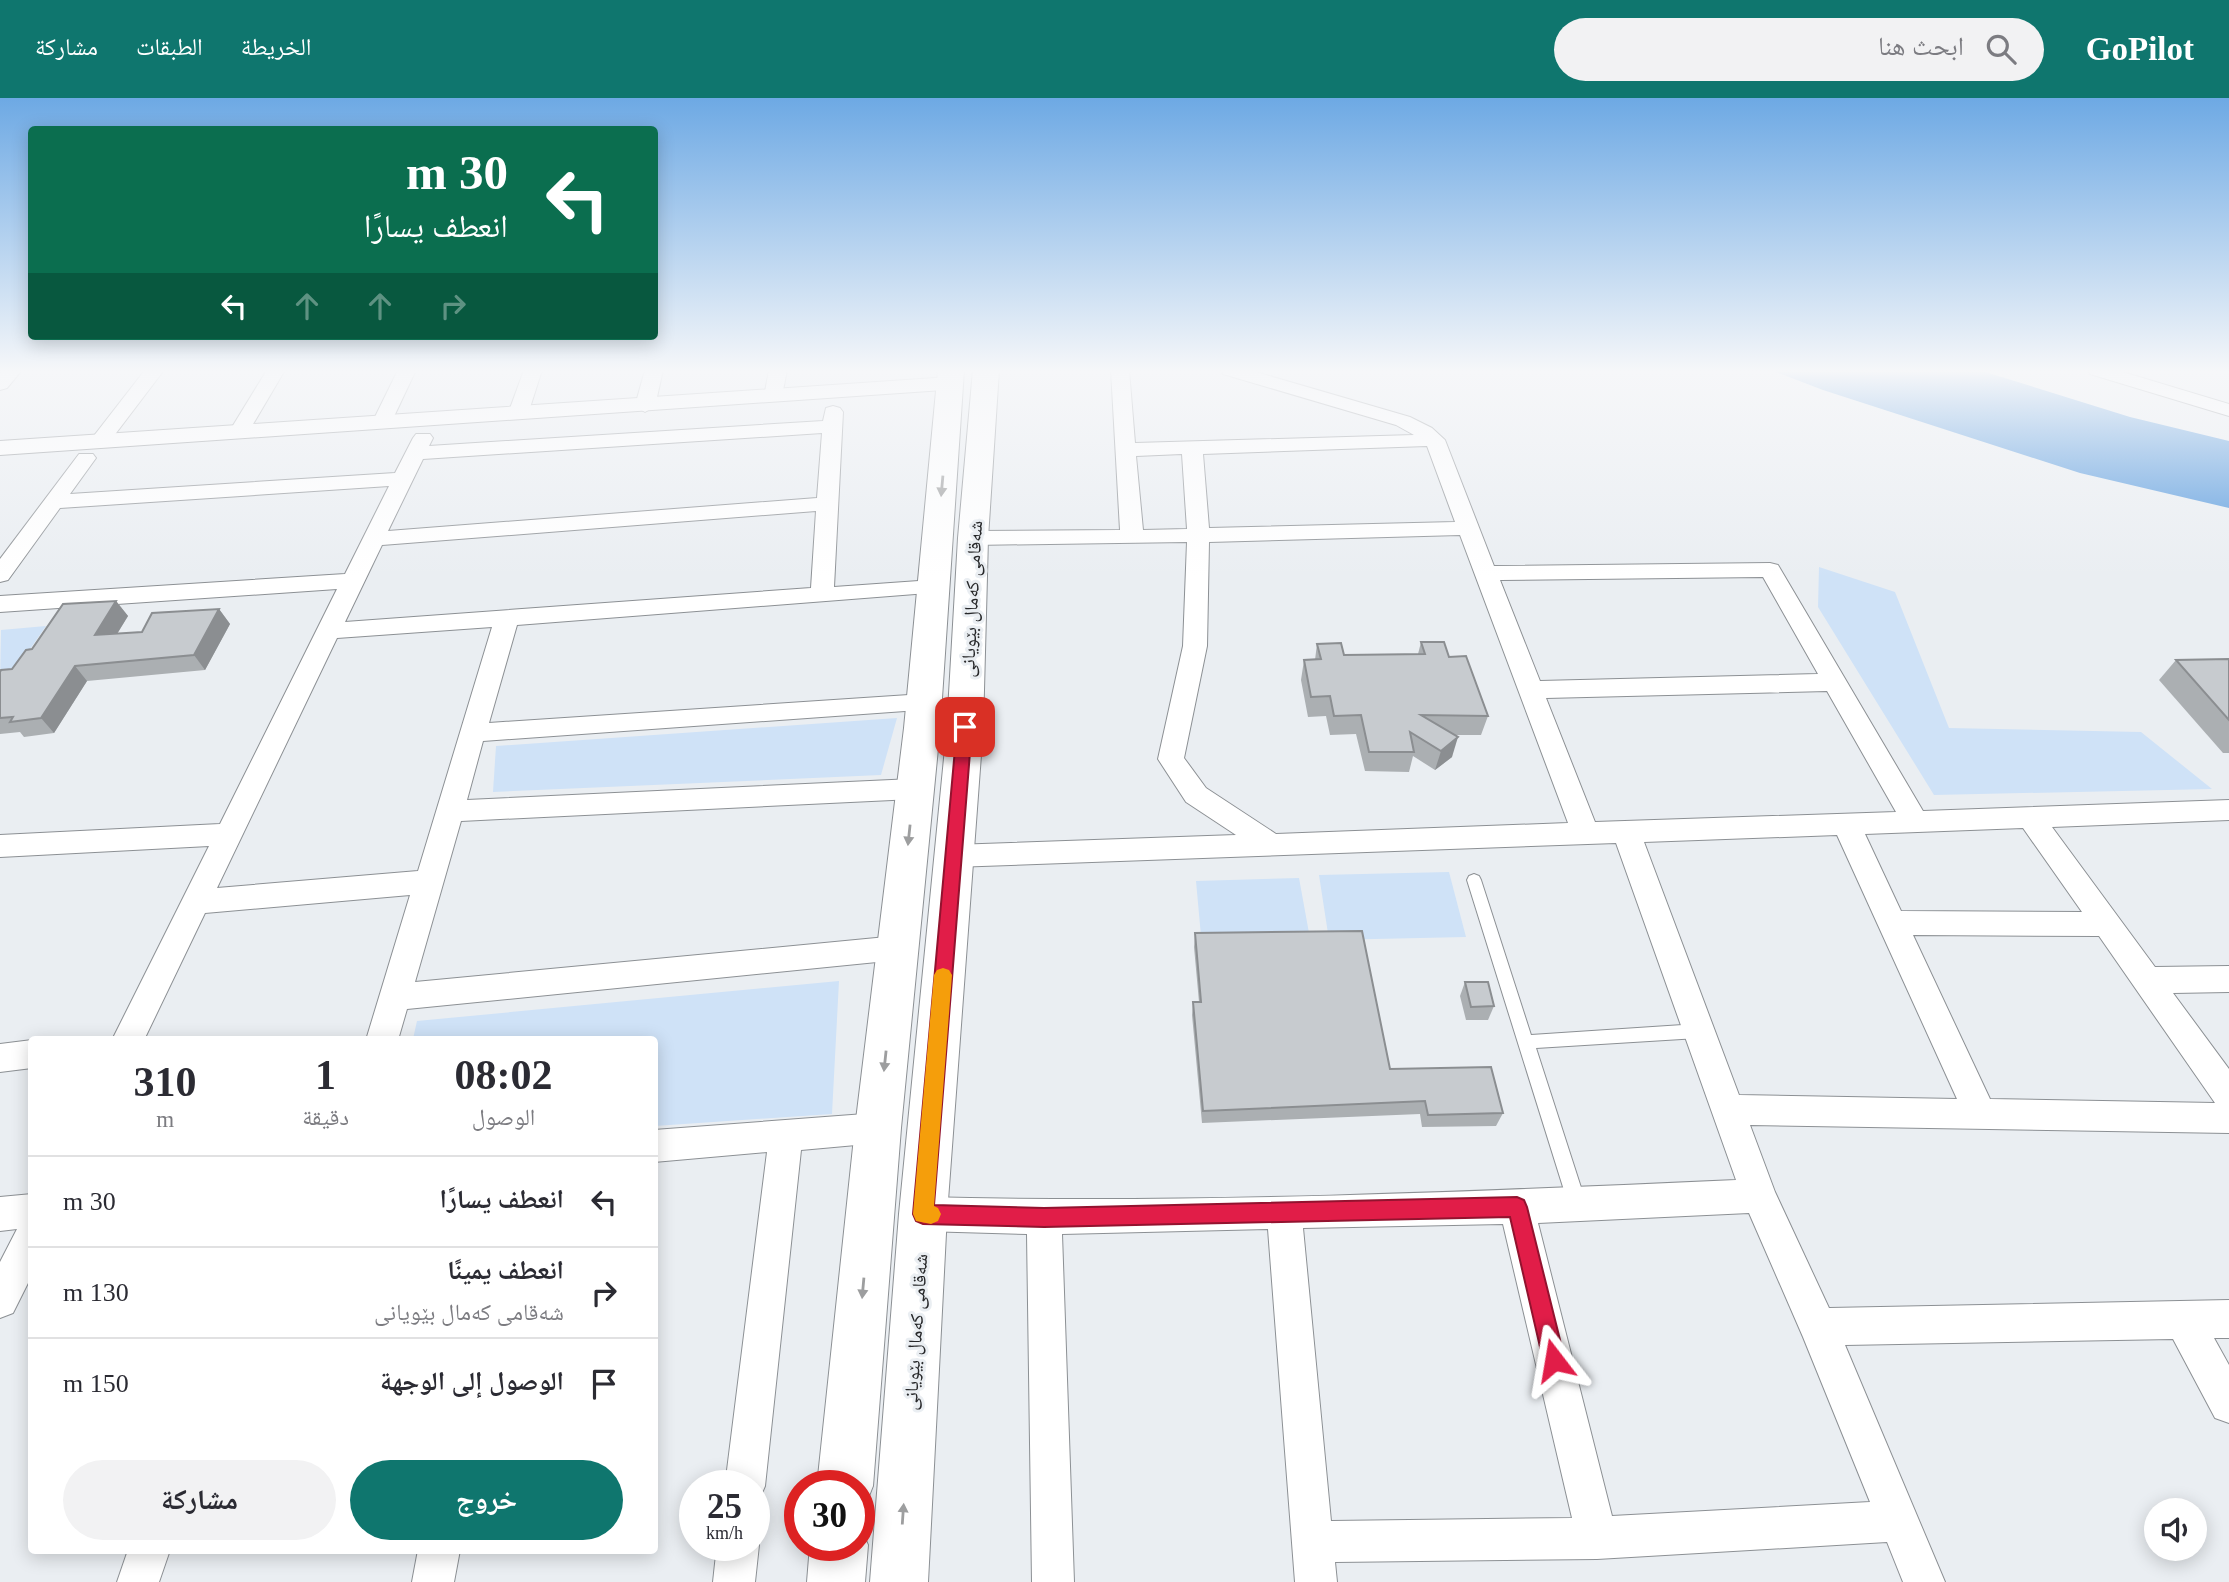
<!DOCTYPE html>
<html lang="ar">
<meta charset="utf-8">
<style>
body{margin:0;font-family:"Times New Roman","Noto Naskh Arabic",serif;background:#f2f2f3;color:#2b2b33;direction:rtl;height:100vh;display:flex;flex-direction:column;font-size:26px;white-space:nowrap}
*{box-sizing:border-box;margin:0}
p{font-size:23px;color:#7c7c81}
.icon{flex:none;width:38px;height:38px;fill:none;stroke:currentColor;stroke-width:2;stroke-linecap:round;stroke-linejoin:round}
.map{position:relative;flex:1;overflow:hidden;direction:ltr}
.drawer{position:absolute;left:28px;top:938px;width:630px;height:518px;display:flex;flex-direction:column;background:#fff;border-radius:7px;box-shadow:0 4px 18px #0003;direction:rtl}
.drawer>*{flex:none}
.banner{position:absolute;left:28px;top:28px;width:630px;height:214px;border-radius:7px;box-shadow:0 4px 18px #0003;direction:rtl;background:#0b6e4f;color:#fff;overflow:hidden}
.tools{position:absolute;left:2144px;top:1400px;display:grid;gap:14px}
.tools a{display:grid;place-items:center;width:63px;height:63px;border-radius:50%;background:#fff;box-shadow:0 4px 18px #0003;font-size:35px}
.speed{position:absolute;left:679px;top:1372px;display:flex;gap:14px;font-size:35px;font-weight:700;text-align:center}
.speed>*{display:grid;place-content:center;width:91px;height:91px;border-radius:50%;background:#fff;box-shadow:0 4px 18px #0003;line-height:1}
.speed small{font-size:18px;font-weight:400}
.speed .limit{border:10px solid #d22;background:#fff;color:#111}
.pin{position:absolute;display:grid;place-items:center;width:60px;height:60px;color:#fff;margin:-30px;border-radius:14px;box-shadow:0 4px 10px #0006}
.me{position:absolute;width:77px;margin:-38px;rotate:346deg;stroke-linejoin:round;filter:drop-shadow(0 0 5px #0008)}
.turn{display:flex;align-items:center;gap:24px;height:147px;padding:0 35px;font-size:32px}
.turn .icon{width:91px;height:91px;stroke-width:2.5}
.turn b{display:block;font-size:49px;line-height:60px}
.lanes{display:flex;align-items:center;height:66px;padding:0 35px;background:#0003;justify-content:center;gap:35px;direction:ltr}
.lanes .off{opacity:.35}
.eta{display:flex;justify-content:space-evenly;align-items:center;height:119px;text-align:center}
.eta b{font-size:42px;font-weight:700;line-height:49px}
.button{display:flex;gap:14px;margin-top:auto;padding:14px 35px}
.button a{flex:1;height:80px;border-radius:42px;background:#0f766e;color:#fff;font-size:28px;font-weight:700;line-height:80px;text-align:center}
.button a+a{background:#f2f2f3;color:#2b2b33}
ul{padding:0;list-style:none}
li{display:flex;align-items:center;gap:21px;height:91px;padding:0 35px;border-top:2px solid #e1e1e2}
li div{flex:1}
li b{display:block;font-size:26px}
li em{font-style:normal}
header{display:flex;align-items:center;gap:42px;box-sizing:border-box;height:98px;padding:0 35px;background:#0f766e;color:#fff}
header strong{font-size:33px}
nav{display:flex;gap:38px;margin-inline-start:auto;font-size:24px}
.search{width:490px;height:63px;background:#f2f2f3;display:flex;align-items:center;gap:18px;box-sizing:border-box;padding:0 24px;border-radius:38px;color:#7c7c81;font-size:26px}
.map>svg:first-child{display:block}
.green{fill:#cfe2f7}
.water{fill:#5699dd}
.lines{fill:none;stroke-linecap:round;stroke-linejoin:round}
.service-casing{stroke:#8c9094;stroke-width:2}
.minor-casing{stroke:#8c9094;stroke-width:2}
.tertiary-casing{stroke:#8c9094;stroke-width:2}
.secondary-casing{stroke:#8c9094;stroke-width:2}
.service{fill:#fff;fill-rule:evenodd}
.minor{fill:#fff;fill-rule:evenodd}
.tertiary{fill:#fff;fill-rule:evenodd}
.secondary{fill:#fff;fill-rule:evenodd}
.wall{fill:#abafb2}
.shaded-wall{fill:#8b8e91}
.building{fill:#c7cbcf;stroke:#8b8e91;stroke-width:2}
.oneway{fill:#9d9e9f}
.route{fill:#e11d48;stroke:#92132f;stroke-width:2}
.slow{fill:#f59e0b}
.labels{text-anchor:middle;stroke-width:6;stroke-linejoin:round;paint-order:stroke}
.street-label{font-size:19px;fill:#262729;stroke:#eaeef2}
</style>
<header>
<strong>GoPilot</strong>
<div class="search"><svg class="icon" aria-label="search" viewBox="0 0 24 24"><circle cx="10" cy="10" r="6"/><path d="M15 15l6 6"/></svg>ابحث هنا</div>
<nav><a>الخريطة</a><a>الطبقات</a><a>مشاركة</a></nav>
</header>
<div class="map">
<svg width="2229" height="1484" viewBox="0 0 2229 1484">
<rect width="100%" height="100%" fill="#eaeef2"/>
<g class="green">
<path d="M1819,469l76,25 54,136 192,4 71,57 -278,6 -116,-188z"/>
<path d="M46,528l-40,58 -6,1 1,-55z"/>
<path d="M897,620l-16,57 -388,17 3,-46z"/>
<path d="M1449,774l17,65 -137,3 -10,-65z"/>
<path d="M1299,780l10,55 -108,3 -5,-55z"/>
<path d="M839,883l-7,133 -177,12 -1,-86 -241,-1 4,-18z"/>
</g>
<path class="water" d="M1771,272h208l151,47 99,24v67l-149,-35 -257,-83z"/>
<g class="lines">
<g class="service-casing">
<path id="service" d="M1474,776l5,2 2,4 50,155 167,-11 6,2 2,5 -2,5 -6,2 -162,10 50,155 -3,6 -6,2 -6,-2 -3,-6 -101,-323 2,-4z"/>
</g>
<g class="minor-casing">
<g id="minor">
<path d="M3,272h19l-15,18 -7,2v-17z"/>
<path d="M145,272h19l-57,75h-14l-3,-4 3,-4z"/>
<path d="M267,272h18l-39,66h-14l-3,-4z"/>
<path d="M398,272h18l-27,57h-14l-3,-4z"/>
<path d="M524,272h18l-14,44 -3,4h-14l-3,-4z"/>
<path d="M645,272h18l-8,36 -10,6 -10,-6z"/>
<path d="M769,272h18l-6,31h-14l-3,-4z"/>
<path d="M1111,272h18l6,73 279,-8 -18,-10 -173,-51 -2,-4h28l161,47 22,11 13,12 49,126 276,-3 8,2 145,246 306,-11v20l-177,7 103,140 74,-1v26l-56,1 56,76v64l-479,-8 25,67 54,116 400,-8v38h-15l15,27v58l-14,-5 -42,-79 -328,6 100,237h-42l-16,-40 -290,17 -262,3 2,20h-42l-27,-353 -206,5 12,348h-42l-5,-348 -104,-3 -12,-5 -6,-12 6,-12 12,-5c271,7 543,-5 813,-17l-120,-337 -663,24 -10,-3 -4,-8 4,-8 10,-3 283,-10 -50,-33 -28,-43 25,-113 4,-104 -214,3 -8,-2 -3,-5 3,-5 8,-2 147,-1zM1427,348l28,76 -246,6 -6,-74zM1182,356l5,75 -44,1 -7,-74zM1460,437l108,288 -292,11 -70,-46 -22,-30 23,-112 2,-104zM1763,479l55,97 -278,7 -40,-101zM1827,593l69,121 -301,10 -49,-124zM2023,730l59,84 -181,-1 -36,-77zM1837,737l120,264 -218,-4 -95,-253zM1913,837l186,1 116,167 -225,-4zM1749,1115l54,124 67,165 -258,14 -74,-293zM1503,1126l69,294 -241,3 -28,-293z"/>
<path d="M2088,272h28l113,34v12l-139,-42z"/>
<path d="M833,308l7,2 3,4 -9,175 99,-7 8,2 4,5 -4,5 -424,33 -28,98 435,-29 9,3 4,6 -4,6 -450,32 -16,59 446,-21 10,3 4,7 -4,7 -10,3 -452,22 -46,161 482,-46 11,3 4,9 -4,9 -11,3 -490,49 -9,31h-32l44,-145 -205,18 -61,127h-32l97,-194 -209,11v-22l220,-11 117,-235 -337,23v-16l345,-22 44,-88 -329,22 -52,72 -8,2v-23l79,-105h14l3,4 -26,36 325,-21 18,-35 3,-4h14l3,4 -4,8 394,-25 3,-13zM822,335l-5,65 -429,33 35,-72zM816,413l-5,77 -466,34 37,-77zM492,529l-74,244 -201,17 120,-250z"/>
<path d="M32,942v28l-32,4v-28z"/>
<path d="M878,1015l12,4 5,11 -5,11 -12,4 -77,7 -36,336 -6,14 -5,2v-16h-29l42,-334 -113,10v-32z"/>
<path d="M32,1096v81l-19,38 -13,5v-56l17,-33 -17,2v-34z"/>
<path d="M754,1436l5,11 -4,37h-42l4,-37h37z"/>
<path d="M128,1452h42l-11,32h-42z"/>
<path d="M418,1452h42l-6,32h-42z"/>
</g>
</g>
<g class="tertiary-casing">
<path id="tertiary" d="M950,279l8,2 3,5 -3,5 -958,66v-14z"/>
</g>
<g class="secondary-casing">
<g id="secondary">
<path d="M938,272h26l-24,358 -39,400 -28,358 -8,20 -6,2v-22h-42l38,-358 49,-400z"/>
<path d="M973,272h26l-11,168 -5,190 -36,486 -19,368h-58l29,-368 48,-486 11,-190z"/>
<path d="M859,1427l9,20 -3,37h-58l3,-37h49z"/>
</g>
</g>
<use href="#service" class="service"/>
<use href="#minor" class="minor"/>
<use href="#tertiary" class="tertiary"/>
<use href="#secondary" class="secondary"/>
</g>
<g class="wall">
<path d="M116,503l12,15 -11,18 25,-2 77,-23 11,15 -25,46 -118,11 -33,52 -30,4 -4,-5 -20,2v-62l12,-3 20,-20z"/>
<path d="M1421,544l28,15 39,59 -7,19h-28l-1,22 -17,13 -22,-14 -4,16 -44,-1 -9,-37 -26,1 -4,-19 -18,1 -7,-37 3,-20h11l2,-16 27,11 74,-1z"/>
<path d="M2229,561v94h-6l-64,-73 17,-20z"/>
<path d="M1195,835l195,136 113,44 -7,13 -74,1 -2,-13 -218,9 -10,-108 1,-13h6l-5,-55z"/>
<path d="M1465,884l29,24 -6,14h-22l-6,-24z"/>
</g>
<g class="shaded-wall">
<path d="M116,503l12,15 -21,34 -12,-15z"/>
<path d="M219,511l11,15 -25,46 -11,-15z"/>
<path d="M75,568l12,15 -33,52 -13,-15z"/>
<path d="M1458,639l-6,20 -17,13 6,-19z"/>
</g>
<g class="building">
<path d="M116,503l-21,34 47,-3 10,-19 67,-4 -25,46 -119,11 -34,52 -31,4 3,-5 -13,1v-46l1,-2 11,-1 14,-19 6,-1 31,-45z"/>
<path d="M1421,544h23l5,15 17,-1 22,60 -67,-1 37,22 -17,14 -31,-19 4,20h-45l-8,-37 -27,1 -4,-20 -19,1 -7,-37 17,-1 -4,-15 24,-1 3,12 81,-1z"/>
<path d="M2229,561v61l-53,-60z"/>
<path d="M1362,833l28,138 101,-2 12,46 -75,2 -3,-14 -222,10 -10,-109h8l-6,-69z"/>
<path d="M1465,884h23l6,24 -23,1z"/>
</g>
<defs><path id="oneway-solid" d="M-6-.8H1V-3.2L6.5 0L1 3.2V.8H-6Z" transform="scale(1.75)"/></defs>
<g class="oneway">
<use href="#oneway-solid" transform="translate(942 388) rotate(95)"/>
<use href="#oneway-solid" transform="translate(909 737) rotate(96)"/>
<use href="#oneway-solid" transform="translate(885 963) rotate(96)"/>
<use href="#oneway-solid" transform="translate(863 1190) rotate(95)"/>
<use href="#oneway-solid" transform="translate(903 1416) rotate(-86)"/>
</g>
<linearGradient id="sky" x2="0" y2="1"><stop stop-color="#6da9e4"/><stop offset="0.57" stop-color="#f6f7f9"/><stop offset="1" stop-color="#f6f7f9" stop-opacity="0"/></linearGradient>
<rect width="2229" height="479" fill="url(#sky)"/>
<path class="route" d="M965,624l7,5 -38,478 110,3 473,-11 7,3 3,7 38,153 -3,7 -8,4 -8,-4 -3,-7 -33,-143 -466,10 -121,-3 -7,-3 -3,-7 44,-487z"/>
<path class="slow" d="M943,870l6,2 3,5 -18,231 4,2 3,6 -3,7 -7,3 -15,-3 -3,-7 21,-239 3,-5z"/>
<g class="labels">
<g class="street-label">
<text transform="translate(971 501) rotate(-87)" y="7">شەقامی کەمال بێویانی</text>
<text transform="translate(915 1234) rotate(-86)" y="7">شەقامی کەمال بێویانی</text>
</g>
</g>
</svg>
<div class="tools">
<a><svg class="icon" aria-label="sound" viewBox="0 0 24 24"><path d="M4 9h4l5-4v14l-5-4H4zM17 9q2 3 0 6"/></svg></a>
</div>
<div class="speed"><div>25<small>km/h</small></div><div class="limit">30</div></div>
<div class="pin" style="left:965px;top:629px;background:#d93025"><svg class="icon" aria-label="arrive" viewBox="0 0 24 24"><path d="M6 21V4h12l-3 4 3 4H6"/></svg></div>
<svg class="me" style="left:1554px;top:1262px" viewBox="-20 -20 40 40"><path d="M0-17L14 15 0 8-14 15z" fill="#e11d48" stroke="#fff" stroke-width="4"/></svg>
<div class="banner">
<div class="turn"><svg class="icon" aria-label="left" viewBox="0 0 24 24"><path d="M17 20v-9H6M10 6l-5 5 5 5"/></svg><div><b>30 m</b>انعطف يسارًا</div></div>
<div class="lanes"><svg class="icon" aria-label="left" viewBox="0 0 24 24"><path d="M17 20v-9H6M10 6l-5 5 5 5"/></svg><svg class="icon off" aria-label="ahead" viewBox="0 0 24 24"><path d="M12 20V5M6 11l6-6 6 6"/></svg><svg class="icon off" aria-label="ahead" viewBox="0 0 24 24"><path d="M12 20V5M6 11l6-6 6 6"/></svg><svg class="icon off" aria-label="right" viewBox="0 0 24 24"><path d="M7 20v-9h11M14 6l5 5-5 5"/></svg></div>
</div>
<section class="drawer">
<div class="eta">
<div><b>08:02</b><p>الوصول</p></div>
<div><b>1</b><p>دقيقة</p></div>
<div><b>310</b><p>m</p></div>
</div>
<ul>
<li><svg class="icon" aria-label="left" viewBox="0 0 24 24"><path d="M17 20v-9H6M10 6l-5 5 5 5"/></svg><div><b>انعطف يسارًا</b></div><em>30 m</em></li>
<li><svg class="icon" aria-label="right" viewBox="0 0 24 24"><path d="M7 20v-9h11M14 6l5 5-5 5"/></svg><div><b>انعطف يمينًا</b><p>شەقامی کەمال بێویانی</p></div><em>130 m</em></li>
<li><svg class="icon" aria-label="arrive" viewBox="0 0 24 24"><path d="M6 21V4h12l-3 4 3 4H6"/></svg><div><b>الوصول إلى الوجهة</b></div><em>150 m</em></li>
</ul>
<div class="button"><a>خروج</a><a>مشاركة</a></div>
</section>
</div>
